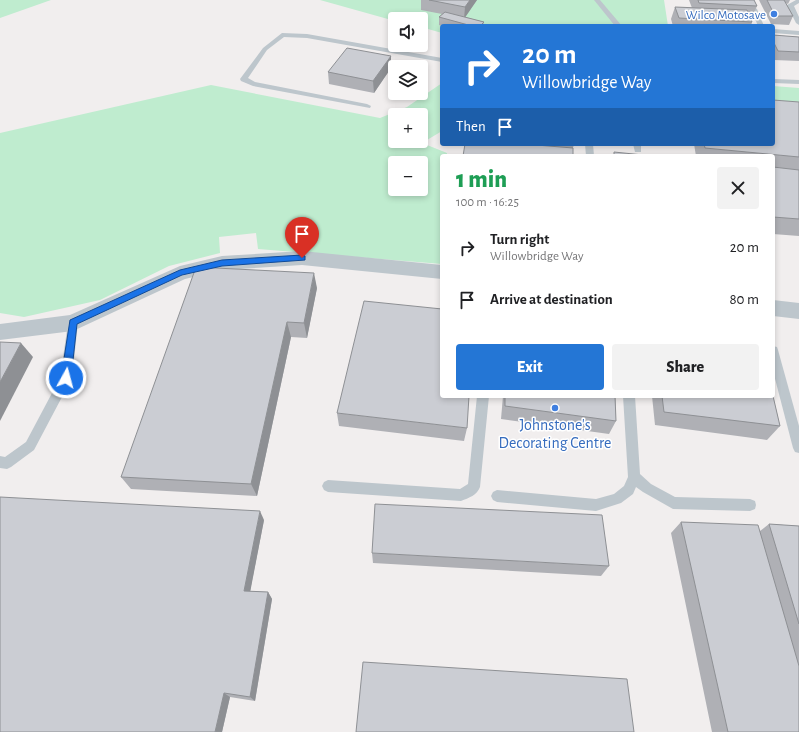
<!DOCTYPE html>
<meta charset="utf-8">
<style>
body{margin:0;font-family:"Alegreya Sans",sans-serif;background:#f2f2f2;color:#202124;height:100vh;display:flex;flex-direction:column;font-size:15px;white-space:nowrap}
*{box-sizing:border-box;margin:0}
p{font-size:13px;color:#757577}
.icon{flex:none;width:22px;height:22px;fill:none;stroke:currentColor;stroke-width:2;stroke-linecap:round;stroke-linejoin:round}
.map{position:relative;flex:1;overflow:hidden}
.panel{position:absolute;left:440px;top:154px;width:335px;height:244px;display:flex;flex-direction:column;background:#fff;border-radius:4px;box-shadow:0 2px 6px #0003}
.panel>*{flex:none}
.top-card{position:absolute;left:440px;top:24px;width:335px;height:122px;border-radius:4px;box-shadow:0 2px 6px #0003;background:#2476d5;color:#fff;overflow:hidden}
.tools{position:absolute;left:388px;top:12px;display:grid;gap:8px}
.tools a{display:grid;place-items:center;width:40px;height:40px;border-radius:4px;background:#fff;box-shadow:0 2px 6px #0003;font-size:20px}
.pin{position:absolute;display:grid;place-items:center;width:34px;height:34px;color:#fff;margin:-41px -17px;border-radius:50% 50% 50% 0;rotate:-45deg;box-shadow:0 0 4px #0007}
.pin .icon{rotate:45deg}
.me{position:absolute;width:44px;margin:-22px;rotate:7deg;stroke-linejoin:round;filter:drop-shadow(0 0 3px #0008)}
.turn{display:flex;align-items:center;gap:14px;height:84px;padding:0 16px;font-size:18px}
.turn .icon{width:52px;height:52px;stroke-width:2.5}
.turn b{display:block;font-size:28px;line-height:34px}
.then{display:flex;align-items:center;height:38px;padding:0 16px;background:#0003;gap:8px;font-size:15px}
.round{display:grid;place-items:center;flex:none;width:42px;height:42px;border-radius:4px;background:#f2f2f2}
.overview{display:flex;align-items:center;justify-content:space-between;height:68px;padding:0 16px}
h1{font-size:24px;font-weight:800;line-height:30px;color:#1e9e55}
.button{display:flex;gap:8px;margin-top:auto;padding:8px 16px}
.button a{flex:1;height:46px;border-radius:4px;background:#2476d5;color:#fff;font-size:16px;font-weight:800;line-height:46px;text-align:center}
.button a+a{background:#f2f2f2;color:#202124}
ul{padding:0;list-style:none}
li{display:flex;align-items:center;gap:12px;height:52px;padding:0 16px}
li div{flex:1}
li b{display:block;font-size:15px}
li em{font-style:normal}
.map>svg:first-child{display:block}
.green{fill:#bfeccf;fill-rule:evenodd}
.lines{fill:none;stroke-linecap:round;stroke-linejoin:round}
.lane{fill:#bdc6cc;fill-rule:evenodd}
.street{fill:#bdc6cc;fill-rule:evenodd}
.wall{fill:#afb0b5}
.shaded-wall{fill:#8e9094}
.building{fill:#cbcdd3;stroke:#8e9094}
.route{fill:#1a73e8;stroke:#114b97}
.shop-dot{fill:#3f7fe0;stroke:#fff;stroke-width:1.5}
.labels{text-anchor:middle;stroke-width:3;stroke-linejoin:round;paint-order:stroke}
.far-shop-label{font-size:13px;fill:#366cbe;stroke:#fff;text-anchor:end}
.shop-label{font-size:16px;fill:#366cbe;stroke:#fff}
</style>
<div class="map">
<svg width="799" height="732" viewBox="0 0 799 732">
<rect width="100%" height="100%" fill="#f1eeee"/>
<g class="green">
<path d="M0,0h51l-51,18z"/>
<path d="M320,0h344l4,26h-226v7l-21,-6v-8h-26v2z"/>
<path d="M442,83v48l-20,12 25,10v3h-5v108l-184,-15 -2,-16 -37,4 1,16 -51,13 -69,34 -76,17 -24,-4v-180l211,-48 169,33 27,-11zM395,115h26v26h-26zM395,163h26v26h-26z"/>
<path d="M773,86l26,2v22l-26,-3z"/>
</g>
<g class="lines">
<g class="lane">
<path d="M594,0h6l22,26h-7z"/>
<path d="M796,0h3v3l-5,3 5,11v8l-3,-2 -9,-18z"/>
<path d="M754,7l3,2 7,17h-6l-7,-17z"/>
<path d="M773,29l26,2v4l-26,-2z"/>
<path d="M282,33l25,1 135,24v4l-135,-24 -23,-1 -17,13 -19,28 7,4 112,22 4,2 -1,2 -117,-22 -12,-5 -1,-2 23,-31z"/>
<path d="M773,79l26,1v4l-26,-1z"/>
<path d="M585,144h8l1,12h-8z"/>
<path d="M633,144h8v8h-6z"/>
<path d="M73,319l4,1 1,3 -6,55 -38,72 -23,17 -4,2 -7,-1v-12l5,1 21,-15 34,-64 8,-55 1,-3z"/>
<path d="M773,346l4,1 1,3 21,76v27l-4,-1 -2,-4 -20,-77z"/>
<path d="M477,396h12l-9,91c-3,8 -11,11 -19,14l-133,-9 -4,-2 -2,-4 2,-4 4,-2 132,9 8,-5z"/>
<path d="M623,396h12l5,78 11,10 24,13 75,2 5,2 1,4 -1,4 -5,2 -77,-2 -30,-17 -7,-5 -3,7 -12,9 -25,8 -99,-9 -4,-2 -2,-4 2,-4 4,-2 99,9 18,-5 10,-8 4,-9z"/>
</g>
<g class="street">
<path d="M302,251l140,14v14l-140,-14 -80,5 -37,9 -112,52 -73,9v-16l70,-9 110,-49 42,-10z"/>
<path d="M773,300l26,3v16l-26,-3z"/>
</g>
</g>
<g class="wall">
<path d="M421,0h56l-12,17 19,5 -1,4h-41l-3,-1v-8l3,-3 -21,-4z"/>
<path d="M689,0h65l3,6 -5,11h-2l2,5 -1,4h-78l-2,-7 4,-12 17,1z"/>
<path d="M759,0h31l-2,4 -2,-1 7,13 -4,9 -18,-1z"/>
<path d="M773,35l26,2v24l-25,-1 -1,-3z"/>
<path d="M391,56v12l-17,25 -45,-9 -1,-12z"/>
<path d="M799,102v134l-26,-2v-78h-77l-2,-12h79z"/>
<path d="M465,144h109l-1,4z"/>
<path d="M317,288l-10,50 -16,-1 -34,159 -126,-7 -10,-12z"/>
<path d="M503,396h112l1,25 -7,13 -108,-15z"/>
<path d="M652,396h121l7,30 -13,14 -112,-15z"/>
<path d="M337,413l130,15 -3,13 -125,-15z"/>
<path d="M264,520l-14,71 18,1 4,7 -17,102 -25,-4 -8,35h-222z"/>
<path d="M681,522l79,9 9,-7 30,2v206h-87l-41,-199z"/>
<path d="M372,553l237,13 -8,10 -228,-13z"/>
</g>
<g class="shaded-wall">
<path d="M470,0h7l-13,19 1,-12z"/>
<path d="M391,56v12l-17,25 -1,-12z"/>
<path d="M314,273l3,15 -10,50 -3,-15z"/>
<path d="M287,322l4,15 -34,159 -6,-12z"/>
<path d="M21,343l12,14 -33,64v-39z"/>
<path d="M260,511l4,9 -15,78 -5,-7z"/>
<path d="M268,592l4,7 -17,102 -5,-4z"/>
<path d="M224,693l6,4 -8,35h-7z"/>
</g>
<g class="building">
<path d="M429,0h41l-5,7z"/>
<path d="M698,0h56l3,6 -58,-3z"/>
<path d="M767,0h17l9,16h-18z"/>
<path d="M675,7l72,3 5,12 -73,-4z"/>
<path d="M445,12l39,10 -4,4h-8l-33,-9z"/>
<path d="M773,35l26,2v15l-21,-1 -5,-10z"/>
<path d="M347,48l44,8 -18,25 -45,-9z"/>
<path d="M773,100l26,2v55l-94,-9 -1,-4h69z"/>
<path d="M465,144h59l49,4v8h-110z"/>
<path d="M614,152l39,4h-39z"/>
<path d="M773,167l26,3v49l-26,-2z"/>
<path d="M196,267l118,6 -10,50 -17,-1 -36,162 -130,-7z"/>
<path d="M364,301l78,8v87h27l-2,32 -130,-15z"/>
<path d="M0,342l21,1 -21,39z"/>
<path d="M505,396h110l1,25 -111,-15z"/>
<path d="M662,396h111l7,30 -116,-14z"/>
<path d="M0,497l260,14 -16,80 24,1 -18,105 -26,-4 -9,39h-215z"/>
<path d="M375,504l227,11 7,51 -237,-13z"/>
<path d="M681,522l77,3 41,141v66h-71z"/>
<path d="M769,524l30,2v98z"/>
<path d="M363,662l264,17 7,53h-278z"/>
</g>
<path class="route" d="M302,255l3,1v4l-83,6 -40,9 -105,49 -6,54 -2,2h-6l-2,-2 9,-58 110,-50 42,-10z"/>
<g class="shop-dot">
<circle cx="774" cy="14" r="4"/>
<circle cx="555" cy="408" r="4"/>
</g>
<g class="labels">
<g class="far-shop-label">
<text x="766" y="19">Wilco Motosave</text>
</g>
<g class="shop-label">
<text x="555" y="430">Johnstone's<tspan x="555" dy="18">Decorating Centre</tspan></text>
</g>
</g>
</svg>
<div class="tools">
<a><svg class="icon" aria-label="sound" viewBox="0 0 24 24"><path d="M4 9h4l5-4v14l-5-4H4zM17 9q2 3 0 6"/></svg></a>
<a><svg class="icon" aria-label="layers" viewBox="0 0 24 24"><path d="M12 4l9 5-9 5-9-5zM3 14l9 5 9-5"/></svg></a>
<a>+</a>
<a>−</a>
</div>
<div class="pin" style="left:302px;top:258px;background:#d93025"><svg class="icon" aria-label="arrive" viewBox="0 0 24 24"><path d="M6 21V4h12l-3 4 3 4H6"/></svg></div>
<svg class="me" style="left:66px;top:378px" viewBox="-20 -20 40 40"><circle r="17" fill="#1a73e8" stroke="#fff" stroke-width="3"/><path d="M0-11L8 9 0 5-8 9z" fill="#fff"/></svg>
<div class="top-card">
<div class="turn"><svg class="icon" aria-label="right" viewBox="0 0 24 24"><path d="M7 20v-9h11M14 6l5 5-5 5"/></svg><div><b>20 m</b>Willowbridge Way</div></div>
<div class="then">Then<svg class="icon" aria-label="arrive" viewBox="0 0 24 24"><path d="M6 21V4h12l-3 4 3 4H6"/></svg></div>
</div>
<section class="panel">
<div class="overview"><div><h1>1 min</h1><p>100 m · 16:25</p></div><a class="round"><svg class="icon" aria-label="close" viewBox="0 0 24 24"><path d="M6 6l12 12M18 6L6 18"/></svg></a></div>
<ul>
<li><svg class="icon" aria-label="right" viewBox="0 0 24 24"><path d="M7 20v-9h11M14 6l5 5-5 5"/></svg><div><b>Turn right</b><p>Willowbridge Way</p></div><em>20 m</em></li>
<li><svg class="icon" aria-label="arrive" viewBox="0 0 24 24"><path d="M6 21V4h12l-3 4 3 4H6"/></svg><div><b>Arrive at destination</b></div><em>80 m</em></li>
</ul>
<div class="button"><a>Exit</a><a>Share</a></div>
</section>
</div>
